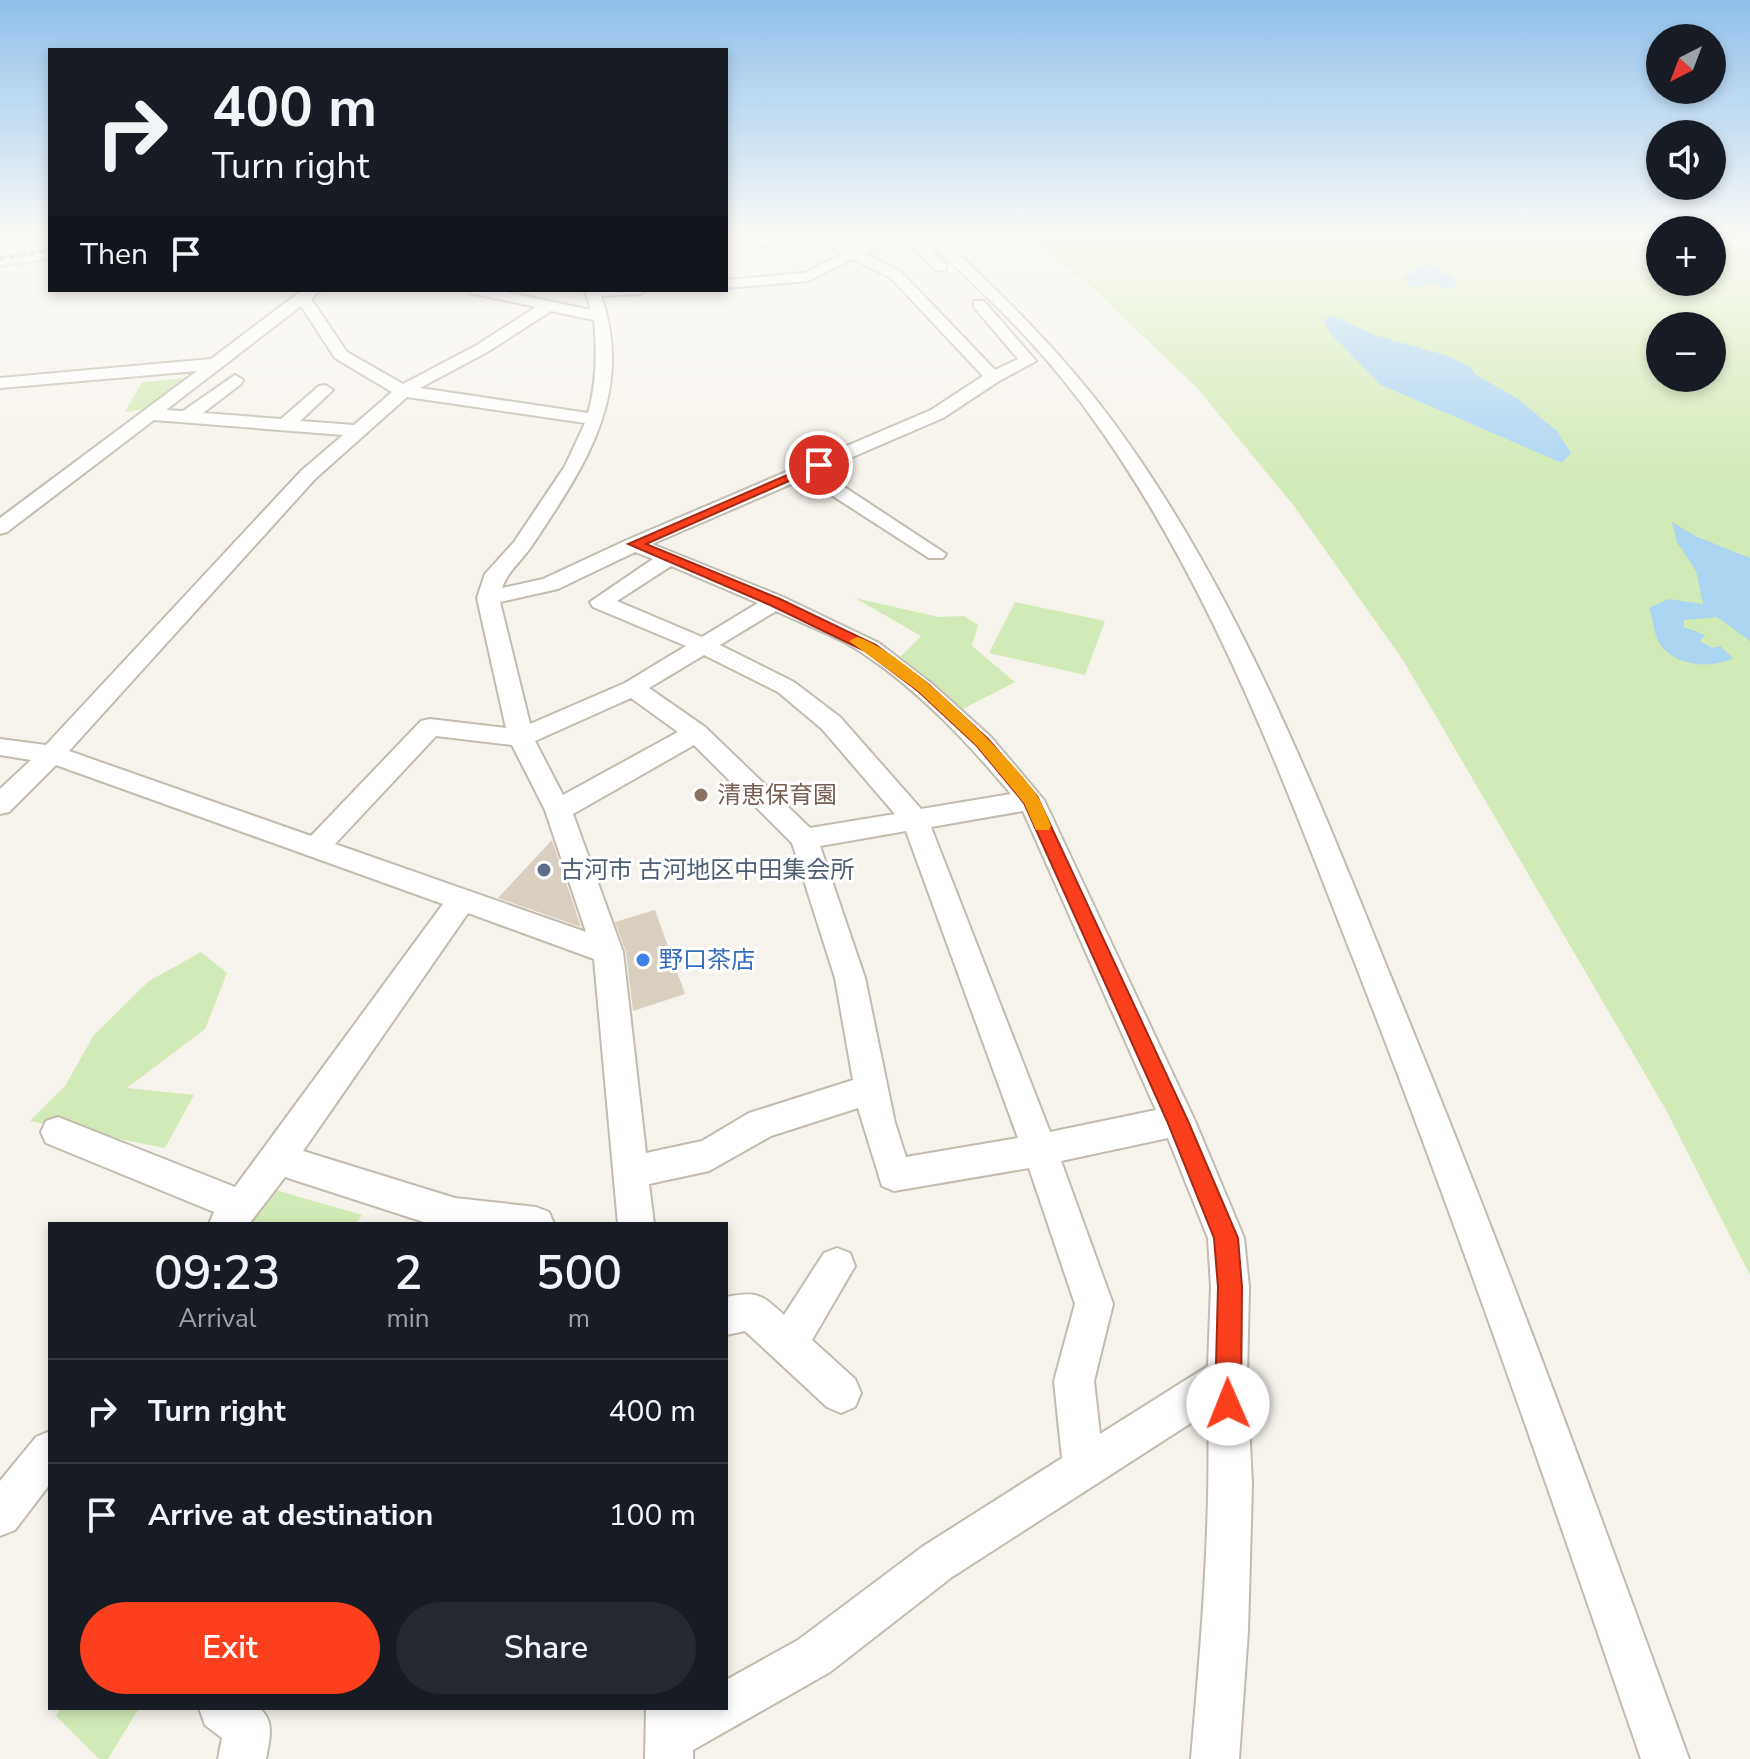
<!DOCTYPE html>
<meta charset="utf-8">
<style>
body{margin:0;font-family:"Nunito Sans","Noto Sans JP",sans-serif;background:#242831;color:#f1f3f6;height:100vh;display:flex;flex-direction:column;font-size:30px;white-space:nowrap}
*{box-sizing:border-box;margin:0}
p{font-size:26px;color:#9ea1a6}
.icon{flex:none;width:44px;height:44px;fill:none;stroke:currentColor;stroke-width:2;stroke-linecap:round;stroke-linejoin:round}
.map{position:relative;flex:1;overflow:hidden}
.drawer{position:absolute;left:48px;top:1222px;width:680px;height:488px;display:flex;flex-direction:column;background:#171b24;border-radius:0px;box-shadow:0 4px 12px #0003}
.drawer>*{flex:none}
.top-card{position:absolute;left:48px;top:48px;width:680px;height:244px;border-radius:0px;box-shadow:0 4px 12px #0003;background:#171b24;color:#f1f3f6;overflow:hidden}
.needle{width:52px;rotate:222deg}
.tools{position:absolute;left:1646px;top:24px;display:grid;gap:16px}
.tools a{display:grid;place-items:center;width:80px;height:80px;border-radius:50%;background:#171b24;box-shadow:0 4px 12px #0003;font-size:40px}
.pin{position:absolute;display:grid;place-items:center;width:68px;height:68px;color:#fff;margin:-34px;border:4px solid #fff;border-radius:50%;box-shadow:0 2px 8px #0007}
.me{position:absolute;width:88px;margin:-44px;rotate:359deg;stroke-linejoin:round;filter:drop-shadow(0 0 6px #0008)}
.turn{display:flex;align-items:center;gap:28px;height:168px;padding:0 32px;font-size:36px}
.turn .icon{width:104px;height:104px;stroke-width:2.5}
.turn b{display:block;font-size:56px;line-height:68px}
.then{display:flex;align-items:center;height:76px;padding:0 32px;background:#0003;gap:16px;font-size:30px}
.eta{display:flex;justify-content:space-evenly;align-items:center;height:136px;text-align:center}
.eta b{font-size:48px;font-weight:600;line-height:56px}
.primary-button{display:flex;gap:16px;margin-top:auto;padding:16px 32px}
.primary-button a{flex:1;height:92px;border-radius:48px;background:#fc3f1d;color:#fff;font-size:32px;font-weight:600;line-height:92px;text-align:center}
.primary-button a+a{background:#242831;color:#f1f3f6}
ul{padding:0;list-style:none}
li{display:flex;align-items:center;gap:24px;height:104px;padding:0 32px;border-top:2px solid #363941}
li div{flex:1}
li b{display:block;font-size:30px}
li em{font-style:normal}
.map>svg:first-child{display:block}
.green{fill:#d2eab5;fill-rule:evenodd}
.water{fill:#a9d4f2}
.building{fill:#d8cfc1}
.lines{fill:none;stroke-linecap:round;stroke-linejoin:round}
.minor-casing{stroke:#c2bbae;stroke-width:4}
.minor{fill:#fff;fill-rule:evenodd}
.rail{stroke:#9a9a9a;stroke-width:3;stroke-dasharray:5 5;stroke-linecap:butt}
.route{fill:#fc3f1d;stroke:#a42913;stroke-width:2}
.slow{fill:#f59e0b}
.education-dot{fill:#8d6e63;stroke:#fff;stroke-width:3}
.service-dot{fill:#5c6f8a;stroke:#fff;stroke-width:3}
.shop-dot{fill:#3f7fe0;stroke:#fff;stroke-width:3}
.labels{text-anchor:middle;stroke-width:6;stroke-linejoin:round;paint-order:stroke}
.education-label{font-size:24px;fill:#785e54;stroke:#fff;text-anchor:start}
.service-label{font-size:24px;fill:#4e5e75;stroke:#fff;text-anchor:start}
.shop-label{font-size:24px;fill:#366cbe;stroke:#fff;text-anchor:start}
</style>
<div class="map">
<svg width="1750" height="1759" viewBox="0 0 1750 1759">
<rect width="100%" height="100%" fill="#f6f3ec"/>
<g class="green">
<path d="M1028,237h632v45h52v-43l38,14v1022l-85,-167 -262,-448 -109,-154 -96,-117 -114,-109zM1660,326h52v52h-52z"/>
<path d="M185,378l-40,31 -20,3 17,-30z"/>
<path d="M855,598l84,19 25,-1 14,9 -6,21 43,36 -56,29 -61,-52 23,-23z"/>
<path d="M1015,602l90,19 -20,54 -96,-22z"/>
<path d="M201,952l26,21 -22,56 -78,59 67,7 -29,53 -135,-27 35,-35 29,-51 55,-54z"/>
<path d="M265,1187l97,28 -6,9h-116z"/>
<path d="M61,1708h78l-31,51h-9l-43,-43z"/>
</g>
<g class="water">
<path d="M1431,264l20,13 6,8 -7,5 -22,-8 -7,5 -12,-1 -5,-9 19,-12z"/>
<path d="M1332,316l43,19 76,22 19,10 5,7 43,25 39,32 14,22 -9,10 -181,-78 -50,-51 -8,-14z"/>
<path d="M1672,522l23,14 55,22v83l-33,-24 -33,3v7l21,8 -5,6 12,7 8,-2 13,12c-24,12 -64,8 -76,-20 -4,-10 -4,-20 -8,-30l19,-9 35,5 -7,-33 -19,-29z"/>
</g>
<g class="building">
<path d="M552,840l29,87 -83,-29z"/>
<path d="M655,910l30,84 -52,17 -7,-59 -11,-30z"/>
</g>
<g class="lines">
<g class="minor-casing">
<g id="minor">
<path d="M767,237h18l-14,9h-10v-6z"/>
<path d="M815,237h17l22,12 29,-12h19l-37,17 35,17 95,99 23,-11 -44,-52v-6h10l52,60 -37,20 -56,37 -123,53 126,83 -3,4h-14l-124,-80 -153,66 131,53 96,46 52,40 60,54 53,63 151,321 49,117 5,49 -2,90 5,108 -4,146 -9,128h-48c10,-116 20,-231 17,-347l-256,165 -122,95 -137,78v9h-48l1,-51h80v-28l72,-40 124,-93 140,-89 -8,-77 21,-77 -46,-136 -135,23 -12,-5 -24,-78 -87,28 -62,35 -60,13 5,40h-36l-24,-265 -126,-46 -165,238 152,47 81,9 13,5 5,12h-124l-145,-47 -36,47h-40l5,-12 -168,-69 -5,-11 5,-11 12,-4 177,70 208,-283 -387,-139 -47,47 -9,2v-25l31,-29 -31,-5v-16l46,6 255,-274 42,-36 -189,-15 -147,112 -7,2v-16l197,-147 -197,17v-10l211,-19 86,-65 7,-4h16l-9,9 36,53 56,32 74,-39 59,-38 -66,-14 -2,-3h28l95,20 -6,-20h62l-7,4 -39,2c34,97 -16,170 -68,248 -10,16 -25,26 -31,44l41,-9 84,-39 304,-130 52,-34 -93,-99 -37,-18 -45,22 -82,7v-8l79,-7 38,-19zM301,306l34,52 57,34 -38,33 -54,-4 33,-31 -8,-5 -6,1 -38,33 -78,-6 38,-29 2,-4 -8,-5 -52,36 -17,-1zM551,311l43,9c3,32 3,62 -6,93l-168,-25 69,-37zM407,397l178,26 -20,43 -51,76 -29,32 -8,24 29,130 -76,-9 -9,2 -110,115 -242,-85 246,-272zM635,552l18,7 -63,43 3,5 93,39 -61,37 -95,41 -30,-122 58,-13zM671,566l87,37 -56,34 -85,-36zM776,611c29,14 62,25 88,43 57,38 104,89 147,140l-90,15 -81,-92 -46,-35 -74,-37zM704,655l74,37 44,37 73,85 -85,14 -105,-101 -56,-39zM631,698l47,34 -115,63 -28,-54zM436,736l76,9 33,65 41,122 -251,-88zM694,745l98,98 43,135 18,102 -104,33 -47,28 -56,12 -23,-201 -50,-138zM1023,811l133,299 -106,22 -119,-305zM906,831l112,307 -112,19 -11,-34 -30,-145 -45,-132zM1168,1138l40,100 3,49 -3,79 -108,68 -6,-53 19,-77 -52,-143z"/>
<path d="M903,237h14l29,27v6h-10z"/>
<path d="M926,237h14c64,59 125,119 176,189 130,178 209,390 292,593 100,244 191,492 281,740h-48c-93,-272 -187,-544 -292,-811 -69,-177 -137,-358 -246,-515 -29,-42 -62,-82 -98,-118 -26,-27 -54,-51 -79,-78z"/>
<path d="M50,250v8l-50,8v-8z"/>
<path d="M837,1248l13,5 5,13 -43,74 43,39 6,14 -6,14 -14,6 -14,-6 -82,-76 -19,4v-38c31,-6 35,-3 58,18l40,-62z"/>
<path d="M50,1431v53l-35,46 -15,6v-55l36,-44z"/>
<path d="M199,1708h60c17,13 10,33 7,51h-48l4,-21 -17,-13z"/>
</g>
</g>
<use href="#minor" class="minor"/>
<path class="rail" d="M0,259l50,-8"/>
</g>
<linearGradient id="sky" x2="0" y2="1"><stop stop-color="#8fc1ec"/><stop offset="0.49" stop-color="#fbfaf6"/><stop offset="1" stop-color="#fbfaf6" stop-opacity="0"/></linearGradient>
<rect width="1750" height="484" fill="url(#sky)"/>
<path class="route" d="M815,463l10,2 -179,79 134,55 96,46 52,39 60,55 49,57 151,325 50,117 4,49 -1,117 -4,9 -9,4 -9,-4 -4,-9 3,-117 -4,-49 -47,-117 -143,-318 -47,-57 -59,-55 -53,-40 -95,-46 -142,-61z"/>
<path class="slow" d="M857,637c44,12 155,120 181,160 5,9 9,19 13,29l-2,4h-13l-12,-27 -47,-57 -59,-55 -69,-50z"/>
<circle class="education-dot" cx="701" cy="795" r="8"/>
<circle class="service-dot" cx="544" cy="870" r="8"/>
<circle class="shop-dot" cx="643" cy="960" r="8"/>
<g class="labels">
<g class="education-label">
<text x="717" y="803">清恵保育園</text>
</g>
<g class="service-label">
<text x="560" y="878">古河市 古河地区中田集会所</text>
</g>
<g class="shop-label">
<text x="659" y="968">野口茶店</text>
</g>
</g>
</svg>
<div class="tools">
<a><svg class="needle" viewBox="-14 -14 28 28"><path d="M0-13l5 13h-10z" fill="#e53935"/><path d="M0 13l5-13h-10z" fill="#9ea1a6"/></svg></a>
<a><svg class="icon" aria-label="sound" viewBox="0 0 24 24"><path d="M4 9h4l5-4v14l-5-4H4zM17 9q2 3 0 6"/></svg></a>
<a>+</a>
<a>−</a>
</div>
<div class="pin" style="left:819px;top:465px;background:#d93025"><svg class="icon" aria-label="arrive" viewBox="0 0 24 24"><path d="M6 21V4h12l-3 4 3 4H6"/></svg></div>
<svg class="me" style="left:1228px;top:1404px" viewBox="-20 -20 40 40"><circle r="19" fill="#fff"/><path d="M0-13L10 11 0 6-10 11z" fill="#fc3f1d"/></svg>
<div class="top-card">
<div class="turn"><svg class="icon" aria-label="right" viewBox="0 0 24 24"><path d="M7 20v-9h11M14 6l5 5-5 5"/></svg><div><b>400 m</b>Turn right</div></div>
<div class="then">Then<svg class="icon" aria-label="arrive" viewBox="0 0 24 24"><path d="M6 21V4h12l-3 4 3 4H6"/></svg></div>
</div>
<section class="drawer">
<div class="eta">
<div><b>09:23</b><p>Arrival</p></div>
<div><b>2</b><p>min</p></div>
<div><b>500</b><p>m</p></div>
</div>
<ul>
<li><svg class="icon" aria-label="right" viewBox="0 0 24 24"><path d="M7 20v-9h11M14 6l5 5-5 5"/></svg><div><b>Turn right</b></div><em>400 m</em></li>
<li><svg class="icon" aria-label="arrive" viewBox="0 0 24 24"><path d="M6 21V4h12l-3 4 3 4H6"/></svg><div><b>Arrive at destination</b></div><em>100 m</em></li>
</ul>
<div class="primary-button"><a>Exit</a><a>Share</a></div>
</section>
</div>
